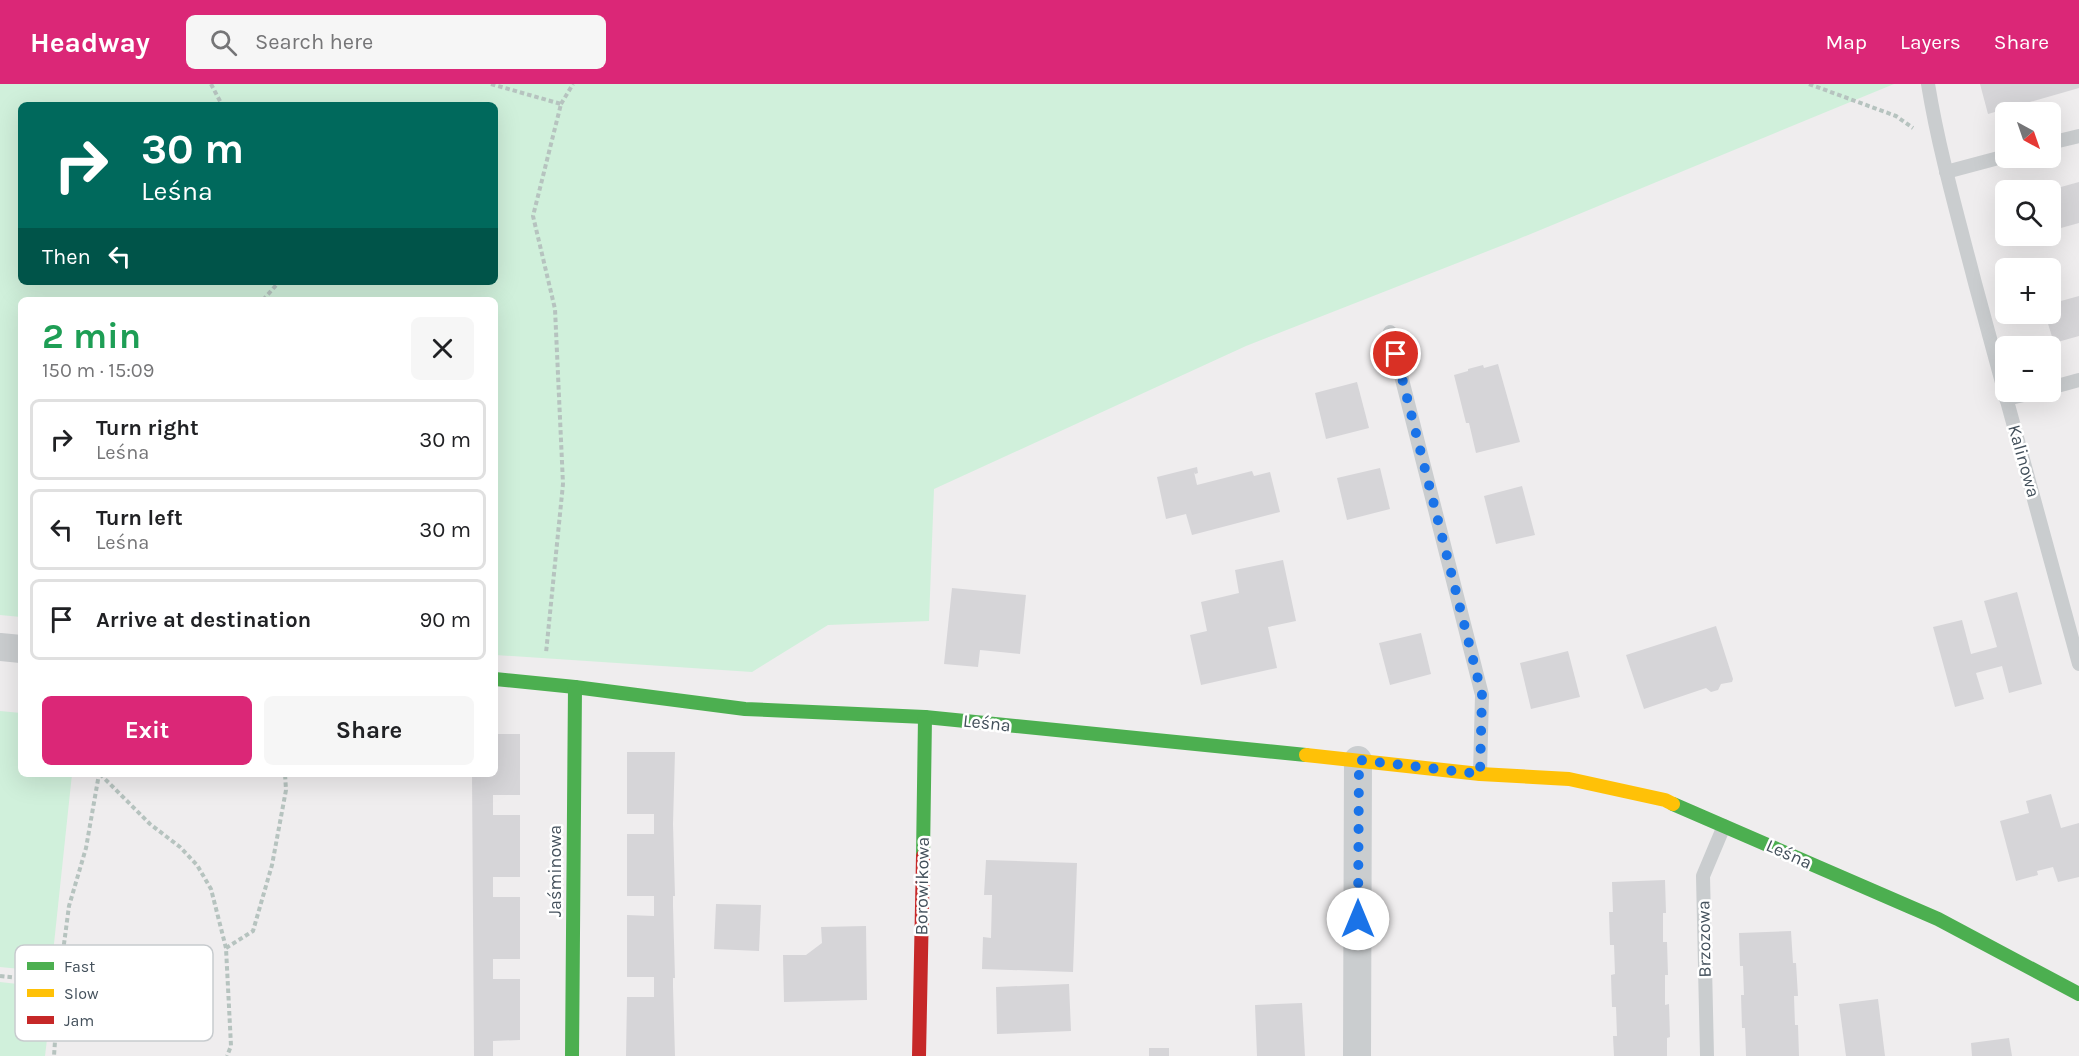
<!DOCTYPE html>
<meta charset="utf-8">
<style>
body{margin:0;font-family:Karla,sans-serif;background:#f6f6f6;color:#202124;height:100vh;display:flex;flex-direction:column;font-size:22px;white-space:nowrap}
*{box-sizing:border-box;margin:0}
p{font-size:20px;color:#757577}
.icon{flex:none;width:33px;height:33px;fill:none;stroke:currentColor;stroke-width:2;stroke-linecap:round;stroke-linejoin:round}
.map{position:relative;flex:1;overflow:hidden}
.side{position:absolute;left:18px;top:213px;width:480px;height:480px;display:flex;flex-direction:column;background:#fff;border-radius:9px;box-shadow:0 6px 24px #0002}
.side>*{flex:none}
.guide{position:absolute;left:18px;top:18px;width:480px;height:183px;border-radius:9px;box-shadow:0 6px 24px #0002;background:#00695c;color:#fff;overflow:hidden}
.needle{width:39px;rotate:140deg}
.tools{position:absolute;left:1995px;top:18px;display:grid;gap:12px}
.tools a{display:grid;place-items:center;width:66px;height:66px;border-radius:9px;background:#fff;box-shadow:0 6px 24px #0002;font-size:30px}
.pin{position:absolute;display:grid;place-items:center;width:51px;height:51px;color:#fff;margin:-26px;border:3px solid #fff;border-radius:50%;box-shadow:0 2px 6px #0007}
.me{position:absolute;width:66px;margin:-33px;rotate:0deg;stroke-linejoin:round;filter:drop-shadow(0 0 4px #0008)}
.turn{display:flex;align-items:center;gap:21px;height:126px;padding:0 24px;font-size:27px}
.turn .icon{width:78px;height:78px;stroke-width:2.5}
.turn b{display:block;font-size:42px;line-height:51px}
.then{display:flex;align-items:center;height:57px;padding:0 24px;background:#0003;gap:12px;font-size:22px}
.round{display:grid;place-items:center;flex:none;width:63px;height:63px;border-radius:9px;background:#f6f6f6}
.summary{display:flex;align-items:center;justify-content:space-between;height:102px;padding:0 24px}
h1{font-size:36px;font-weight:700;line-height:45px;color:#1e9e55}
.cta{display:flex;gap:12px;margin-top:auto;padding:12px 24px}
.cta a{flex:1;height:69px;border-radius:9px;background:#db2777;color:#fff;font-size:24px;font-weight:700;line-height:69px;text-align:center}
.cta a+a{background:#f6f6f6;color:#202124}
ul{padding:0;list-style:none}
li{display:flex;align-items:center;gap:18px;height:81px;margin:0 12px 9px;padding:0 12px;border:3px solid #e0e0e0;border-radius:9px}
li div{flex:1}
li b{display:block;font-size:22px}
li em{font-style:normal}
header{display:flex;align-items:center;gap:36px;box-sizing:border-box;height:84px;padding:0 30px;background:#db2777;color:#fff}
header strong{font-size:28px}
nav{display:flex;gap:33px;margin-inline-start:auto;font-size:21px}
.search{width:420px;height:54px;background:#f6f6f6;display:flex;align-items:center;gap:15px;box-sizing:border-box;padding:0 21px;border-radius:9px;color:#757577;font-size:22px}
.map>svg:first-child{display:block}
.green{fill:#d0f0db;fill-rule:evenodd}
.building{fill:#d6d5d8}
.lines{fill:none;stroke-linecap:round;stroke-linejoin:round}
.path{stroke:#b6c3bf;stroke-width:4;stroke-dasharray:4.5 3;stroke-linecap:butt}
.lane{stroke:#cacdcf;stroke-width:14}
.street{stroke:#cacdcf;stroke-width:28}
.fast{stroke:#4caf50;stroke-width:14}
.slow{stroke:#ffc107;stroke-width:14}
.jam{stroke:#c62828;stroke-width:14}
.route{stroke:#1a73e8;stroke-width:10;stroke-dasharray:0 18}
.labels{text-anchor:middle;stroke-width:5;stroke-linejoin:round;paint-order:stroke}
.street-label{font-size:18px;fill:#44515c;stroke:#fff}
.key{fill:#fff;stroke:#c7cbce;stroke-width:1.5}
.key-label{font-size:16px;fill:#44515c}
</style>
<header>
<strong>Headway</strong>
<div class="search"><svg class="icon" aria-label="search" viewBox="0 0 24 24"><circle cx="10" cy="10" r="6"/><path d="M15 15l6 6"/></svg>Search here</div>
<nav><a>Map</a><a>Layers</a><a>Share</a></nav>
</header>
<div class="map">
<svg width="2079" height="972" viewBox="0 0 2079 972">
<rect width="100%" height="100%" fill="#efedee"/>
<g class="green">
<path d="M0,0h1894l-378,156 -270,106 -312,143 -5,132 -101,4 -76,47 -257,-17v-355h-474v317l-21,-2zM21,21h474v177h-474z"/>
<path d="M0,627l21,2v61h51l-21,198 -51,-5z"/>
<path d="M0,898l53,6 -8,68h-45z"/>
</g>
<g class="building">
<path d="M1980,0h99v4l-91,26z"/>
<path d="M2079,98v41l-29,8v-41z"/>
<path d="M2079,212v40l-25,7 -9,-29h5v-10z"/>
<path d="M1498,280l22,78 -44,11 -7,-30h-3l-12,-48 14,-4v-2l15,-4 1,3z"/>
<path d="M1357,298l12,46 -43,11 -11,-46z"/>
<path d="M1197,383l1,6 -3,1 -1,-2 3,13 55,-14 2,5 16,-4 10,40 -88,23 -6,-21 -20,5 -9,-42z"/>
<path d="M1380,384l10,41 -43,11 -10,-42z"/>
<path d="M1522,402l13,49 -39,9 -12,-48z"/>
<path d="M1283,476l13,61 -28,6 9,41 -76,17 -11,-50 17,-4 -6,-29 38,-9 -4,-23z"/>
<path d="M952,504l74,7 -6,59 -40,-4 -2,17 -34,-3z"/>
<path d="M2017,508l25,92 -33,9 -7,-27 -26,7 8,26 -29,8 -22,-80 29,-7 9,34 26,-7 -13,-46z"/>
<path d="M1716,542l17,53 -1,3 -11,2 -3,6 -7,2 -5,-4 -62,21 -18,-54z"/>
<path d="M1421,549l10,41 -41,11 -11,-42z"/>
<path d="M1568,567l12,46 -49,12 -11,-46z"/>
<path d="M495,650h25v61h-27v20h27v62h-27v20h27v62h-27v20h27v61l-27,1v15h-19l-2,-282h23z"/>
<path d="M627,668h48l-2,72 2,72h-2v10l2,72h-2v9l2,69h-49l1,-59h27v-20h-27v-62l27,1v-20h-27v-62h27v-20h-27z"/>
<path d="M2051,710l10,34 18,-5v54l-21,5 -5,-15 -16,4 1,4 -22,6 -16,-60 29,-8 -3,-12z"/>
<path d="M986,776l91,3 -4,109 -91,-3 1,-32 8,1 1,-43h-8z"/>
<path d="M1665,796l1,33h-3v29h4l1,33h-3v30l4,-1 1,33 -3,1v18h-53l-1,-20h4l-1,-29h-4l-1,-32 4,-1 -1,-29h-4l-1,-33h4l-1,-30z"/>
<path d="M716,820l45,1 -2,46 -45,-2z"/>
<path d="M866,842l1,74 -83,2 -1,-47h23l16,-12 -1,-16z"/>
<path d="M1791,847l2,32h3l2,33h-4l1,29h3l1,31h-53l-1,-28h-3l-1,-33h3l-1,-29h-3l-1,-33z"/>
<path d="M1069,900l2,47 -74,3 -1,-47z"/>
<path d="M1878,915l7,57h-39l-7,-52z"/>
<path d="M1302,919l3,53h-48l-2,-51z"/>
<path d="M2009,954l3,18h-40l-1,-13z"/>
<rect x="1149" y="964" width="20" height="8"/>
</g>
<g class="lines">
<g class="path">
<path d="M211,0l11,21"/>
<path d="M491,0l70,20 -28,112 22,93 8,175 -17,169"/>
<path d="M1809,0l87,32 17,12"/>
<path d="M561,20l12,-20"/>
<path d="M263,216l16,-18"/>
<path d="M100,690l50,50 30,23 17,18 14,24 15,59 5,98 -4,10"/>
<path d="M226,864l27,-17 19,-66 14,-75 -1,-16"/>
<path d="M0,892l59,6 -5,74"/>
<path d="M59,898l10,-76 17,-58 13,-74"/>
</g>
<g class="lane">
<path d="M1928,0c11,67 30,133 47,199 34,127 70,253 104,381"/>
<path d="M2050,59l29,-7"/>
<path d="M1946,88l60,-16"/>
<path d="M1390,248l92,363 -2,79"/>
<path d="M2050,304l29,-8"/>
<path d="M2006,315l30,-7"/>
<path d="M1707,972l-4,-180 21,-50"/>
</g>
<g class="street">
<path d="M0,563l21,2"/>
<path d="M1357,972l1,-296"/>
</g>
<g class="fast">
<path d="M495,595l80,8 170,22 180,8 381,38"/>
<path d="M1673,720l265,115 141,75"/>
<path d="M923,772l2,-139"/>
<path d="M572,972l3,-369"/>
</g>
<path class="slow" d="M1306,671l174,19 89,5 96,21 8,4"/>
<path class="jam" d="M919,972l4,-200"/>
</g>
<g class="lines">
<path class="route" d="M1358,835l1,-159 121,14 2,-79 -86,-341"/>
</g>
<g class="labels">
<g class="street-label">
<text transform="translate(2024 377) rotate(74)" y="6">Kalinowa</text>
<text transform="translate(987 639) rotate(6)" y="6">Leśna</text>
<text transform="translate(1789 770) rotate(24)" y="6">Leśna</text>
<text transform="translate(555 787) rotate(-90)" y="6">Jaśminowa</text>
<text transform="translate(922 802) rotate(-89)" y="6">Borowikowa</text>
<text transform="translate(1704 855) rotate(-91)" y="6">Brzozowa</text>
</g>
</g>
<rect x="15" y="861" width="198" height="96" rx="9" class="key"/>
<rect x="27" y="878" width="27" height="8" fill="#4caf50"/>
<rect x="27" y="905" width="27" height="8" fill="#ffc107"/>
<rect x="27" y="932" width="27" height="8" fill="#c62828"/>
<g class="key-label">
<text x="64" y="888">Fast</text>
<text x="64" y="915">Slow</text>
<text x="64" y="942">Jam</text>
</g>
</svg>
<div class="tools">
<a><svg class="needle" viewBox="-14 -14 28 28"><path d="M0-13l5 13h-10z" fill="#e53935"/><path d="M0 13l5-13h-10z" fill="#757577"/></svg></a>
<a><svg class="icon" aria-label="search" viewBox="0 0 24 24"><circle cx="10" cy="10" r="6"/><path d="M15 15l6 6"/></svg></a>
<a>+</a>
<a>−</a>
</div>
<div class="pin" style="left:1396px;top:270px;background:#d93025"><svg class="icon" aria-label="arrive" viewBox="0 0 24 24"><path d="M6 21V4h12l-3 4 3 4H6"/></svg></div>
<svg class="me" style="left:1358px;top:835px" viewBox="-20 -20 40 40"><circle r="19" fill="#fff"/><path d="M0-13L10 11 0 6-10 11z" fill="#1a73e8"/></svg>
<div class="guide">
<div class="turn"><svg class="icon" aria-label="right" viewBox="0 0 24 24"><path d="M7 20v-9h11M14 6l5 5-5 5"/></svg><div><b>30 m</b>Leśna</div></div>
<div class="then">Then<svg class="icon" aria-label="left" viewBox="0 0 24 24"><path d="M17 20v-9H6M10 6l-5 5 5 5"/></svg></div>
</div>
<section class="side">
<div class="summary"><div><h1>2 min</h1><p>150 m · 15:09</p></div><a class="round"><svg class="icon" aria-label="close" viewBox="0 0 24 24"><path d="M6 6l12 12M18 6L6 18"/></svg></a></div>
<ul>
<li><svg class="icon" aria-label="right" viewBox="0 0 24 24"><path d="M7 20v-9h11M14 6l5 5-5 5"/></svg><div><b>Turn right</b><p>Leśna</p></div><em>30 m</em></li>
<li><svg class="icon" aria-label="left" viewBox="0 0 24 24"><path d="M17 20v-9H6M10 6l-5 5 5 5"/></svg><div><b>Turn left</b><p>Leśna</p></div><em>30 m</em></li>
<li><svg class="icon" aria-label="arrive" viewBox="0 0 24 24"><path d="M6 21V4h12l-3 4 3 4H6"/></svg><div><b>Arrive at destination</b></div><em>90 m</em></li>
</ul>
<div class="cta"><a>Exit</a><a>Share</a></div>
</section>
</div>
